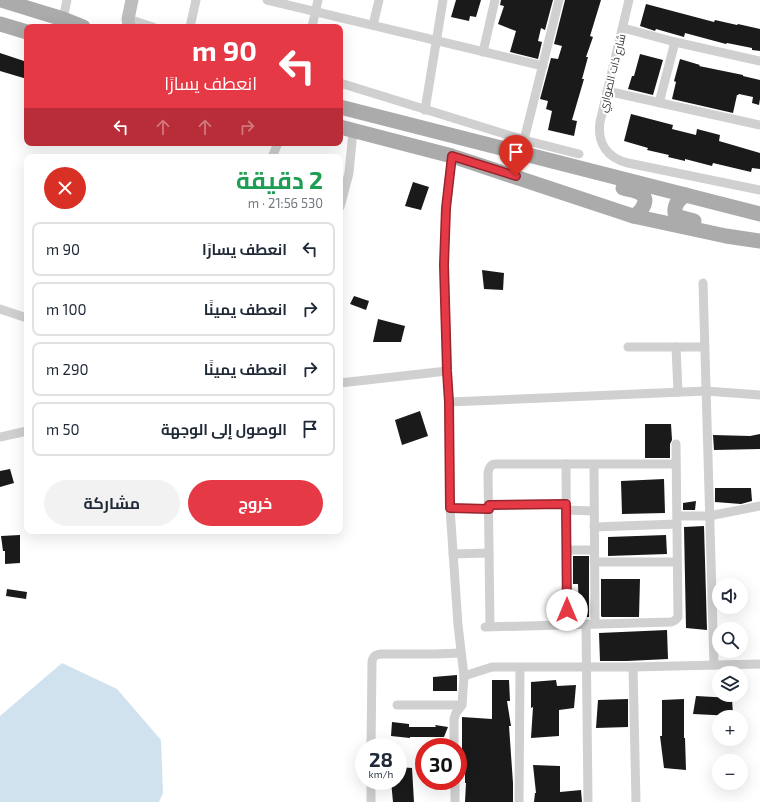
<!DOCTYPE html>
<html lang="ar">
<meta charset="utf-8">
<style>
body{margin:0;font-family:"Exo 2",Cairo,sans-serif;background:#f2f2f3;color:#1f2937;direction:rtl;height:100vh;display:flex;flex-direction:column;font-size:15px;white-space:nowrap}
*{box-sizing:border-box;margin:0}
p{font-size:13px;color:#747a83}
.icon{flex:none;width:22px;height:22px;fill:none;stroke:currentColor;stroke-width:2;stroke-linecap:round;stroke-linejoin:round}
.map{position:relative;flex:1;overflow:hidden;direction:ltr}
.panel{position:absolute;left:24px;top:154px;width:319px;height:380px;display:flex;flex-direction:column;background:#fff;border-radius:8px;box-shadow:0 4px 16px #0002;direction:rtl}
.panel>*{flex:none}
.hud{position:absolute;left:24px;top:24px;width:319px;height:122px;border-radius:8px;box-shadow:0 4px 16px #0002;direction:rtl;background:#e63946;color:#fff;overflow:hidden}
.fabs{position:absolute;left:712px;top:578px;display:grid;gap:8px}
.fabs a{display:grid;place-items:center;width:36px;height:36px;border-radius:50%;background:#fff;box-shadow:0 4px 16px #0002;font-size:20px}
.speed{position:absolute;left:355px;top:738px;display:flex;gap:8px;font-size:20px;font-weight:700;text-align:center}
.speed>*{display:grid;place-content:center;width:52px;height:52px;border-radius:50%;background:#fff;box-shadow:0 4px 16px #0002;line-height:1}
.speed small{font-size:10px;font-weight:400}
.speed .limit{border:6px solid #d22;background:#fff;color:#111}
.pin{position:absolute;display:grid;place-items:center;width:34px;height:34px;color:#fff;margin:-41px -17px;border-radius:50% 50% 50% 0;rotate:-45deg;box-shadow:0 0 4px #0007}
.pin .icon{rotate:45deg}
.me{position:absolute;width:44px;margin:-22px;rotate:0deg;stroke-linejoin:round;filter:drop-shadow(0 0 3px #0008)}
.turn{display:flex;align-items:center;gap:14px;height:84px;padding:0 20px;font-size:18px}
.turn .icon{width:52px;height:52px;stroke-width:2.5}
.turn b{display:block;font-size:28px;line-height:34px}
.lanes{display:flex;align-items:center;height:38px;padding:0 20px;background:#0003;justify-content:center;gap:20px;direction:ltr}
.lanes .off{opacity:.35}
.round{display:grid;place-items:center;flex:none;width:42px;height:42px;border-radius:21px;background:#f2f2f3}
.summary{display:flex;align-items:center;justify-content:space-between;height:68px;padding:0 20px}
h1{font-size:24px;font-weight:700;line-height:30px;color:#1e9e55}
.primary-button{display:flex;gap:8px;margin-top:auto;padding:8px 20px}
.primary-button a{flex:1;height:46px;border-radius:24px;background:#e63946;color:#fff;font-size:16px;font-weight:700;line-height:46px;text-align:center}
.primary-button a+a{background:#f2f2f3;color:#1f2937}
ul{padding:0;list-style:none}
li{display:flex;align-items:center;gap:12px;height:54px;margin:0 8px 6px;padding:0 12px;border:2px solid #e0e1e3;border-radius:8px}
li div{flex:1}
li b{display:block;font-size:15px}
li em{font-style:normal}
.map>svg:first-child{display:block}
.water{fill:#cfe2ee}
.building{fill:#1a1a1a}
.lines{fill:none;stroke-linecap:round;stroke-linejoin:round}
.street{stroke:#d0d0d0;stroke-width:9}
.secondary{stroke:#bdbdbd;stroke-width:13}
.primary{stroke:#ababab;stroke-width:15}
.route-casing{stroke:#96252e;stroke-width:10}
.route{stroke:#e63946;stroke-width:7}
.labels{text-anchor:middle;stroke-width:4;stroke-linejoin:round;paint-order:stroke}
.street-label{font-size:11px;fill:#333;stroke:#fff}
</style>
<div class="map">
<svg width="760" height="802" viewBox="0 0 760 802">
<rect width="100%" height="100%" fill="#fff"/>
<path class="water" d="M62,663l55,26 44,51 2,53 -4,9h-159v-86z"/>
<g class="building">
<path d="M456,0h25l-5,17 -6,-1 -1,5 -18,-4z"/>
<path d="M501,0h52l-8,30 -4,-2 -3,13 4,1 -4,17 -28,-7 6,-21 -18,-7 6,-18 -4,-1z"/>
<path d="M565,0h36l-11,36 3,1 -7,20h2l-6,22h2l-12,41 5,1 -3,15 -26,-6 4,-19 -6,-2 2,-8 -8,-2 11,-41 7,1 4,-13 -8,-2z"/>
<path d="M646,4l68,18 1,-2 22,5 1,-1 22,5v22l-8,-1v-2l-25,-5 -1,1 -41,-11 -1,4 -28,-8 -1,2 -15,-5z"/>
<path d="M0,53l27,9v17l-27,-8z"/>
<path d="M640,54l23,6 -10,35 -25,-6 4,-13h2z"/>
<path d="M680,59l20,6 -1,1 44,9v1l17,4v19l-1,6 -7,-2 1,-6 -14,-3 -1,1h-1l-4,18 -61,-14 4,-17 -2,-1z"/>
<path d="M631,114l42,11 -1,4 24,6 1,-6 23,6 -1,6 41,12v16l-8,-1 -1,4 -38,-9 -1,3 -27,-7v2l-17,-4 1,-2 -22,-5 1,-2 -24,-7z"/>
<path d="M413,182l16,5 -8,23 -16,-4z"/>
<path d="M482,270l22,3 -1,17 -19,-1z"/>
<path d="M354,296l15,5 -3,9 -16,-6z"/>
<path d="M378,319l27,7 -4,16h-28z"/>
<path d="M420,411l8,25 -26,9 -7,-25z"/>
<path d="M645,424h26l1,16 -2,4v14h-25z"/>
<path d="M760,434v15l-46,1 -1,-15 37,1z"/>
<path d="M10,469l4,14 -14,4v-16z"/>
<path d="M664,479l1,34 -43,1 -1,-33z"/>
<path d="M715,488h36l1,13 -11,3 -26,-2z"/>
<path d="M696,501l-1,9h-12v-7z"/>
<path d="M704,526l3,104 -21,-2 -2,-101z"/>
<path d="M20,535v28l-15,1v-13h-2l-2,-15z"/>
<path d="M666,535l1,19 -59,2v-19z"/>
<path d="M573,556h16v61h-10l-1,-33h-5z"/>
<path d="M601,579h39l-1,38h-37l-1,-1z"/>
<path d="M7,589l20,3 -1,7 -20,-3z"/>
<path d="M667,630l1,29 -41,2h-27l-1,-28z"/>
<path d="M457,675v16h-24v-14z"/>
<path d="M492,680h17l1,21h-3l4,25h-2l4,57v19h-48l1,-19h-1v-27h-3v-39l30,2z"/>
<path d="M556,680l1,6 19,-1 -2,23 -15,2v26l-28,2 2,-31 -2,1v-26z"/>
<path d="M696,696l36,2 1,18 -40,-2z"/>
<path d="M628,699v28l-32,1 2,-28z"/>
<path d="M684,699v39h1l1,32 -22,-2 -4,-32h2v-36z"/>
<path d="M392,722l17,2v3h27l-1,-2 13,2 -4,10h-34v1l-19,-2z"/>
<path d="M533,765l27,1v26l21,-2 1,12h-48l1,-9h1z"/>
<path d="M398,767l14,1 2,34h-21l-2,-21h7z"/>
</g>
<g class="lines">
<g class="street">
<path d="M267,0l276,66"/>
<path d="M629,0l-29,122c-3,21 7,36 28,41l132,27"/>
<path d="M63,19l4,-19"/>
<path d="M128,19l25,8"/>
<path d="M373,25l6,-25"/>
<path d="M190,27l6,-27"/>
<path d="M312,27l6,-27"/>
<path d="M623,28l52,14 85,19"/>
<path d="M483,52l12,-52"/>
<path d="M340,83l184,57 55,14"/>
<path d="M607,91l153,34"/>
<path d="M659,103l16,-61"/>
<path d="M425,110l18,-110"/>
<path d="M524,140l35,-140"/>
<path d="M452,156l-6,52 -2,57 3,106 2,31 1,106 8,117 6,51 -2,29 -6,8 -2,6v28"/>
<path d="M272,157l6,-14"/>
<path d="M340,207l9,-34 4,-42"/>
<path d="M703,283l11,382"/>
<path d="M0,309l27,9"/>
<path d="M628,347h76"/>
<path d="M676,347l2,45"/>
<path d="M340,383l107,-12"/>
<path d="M449,402l257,-11 54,4"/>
<path d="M0,437l27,-6"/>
<path d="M566,464l1,161"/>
<path d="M594,465l1,159"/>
<path d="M489,505l77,-1"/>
<path d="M450,508l39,1"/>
<path d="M566,510l28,1"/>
<path d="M677,516h32l51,-10"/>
<path d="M594,527l83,-3"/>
<path d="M567,550h27"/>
<path d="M453,554l36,-1"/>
<path d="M594,562h83"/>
<path d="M586,624l2,178"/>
<path d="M490,626l-2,-153c1,-6 3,-9 8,-9h180"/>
<path d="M485,627l186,-5c4,-1 5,-2 7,-5l-2,-173"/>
<path d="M633,667l3,135"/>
<path d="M464,676l28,-9h141l127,-3"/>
<path d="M397,705h65"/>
<path d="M371,747l1,-85c1,-6 3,-7 9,-8h54l26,-1"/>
<path d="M455,781v21"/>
<path d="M371,802v-21"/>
<path d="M519,802l1,-134"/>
</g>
<path class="secondary" d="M129,27l-1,-8 4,-19"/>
<g class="primary">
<path d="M1,0l62,19 20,8"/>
<path d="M0,24l27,8"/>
<path d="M340,107l420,107"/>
<path d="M340,127l112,29 181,60 93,20 34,5"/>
<path d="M623,188c6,2 12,2 17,5 11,6 1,20 -7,23"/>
<path d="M686,195c-7,4 -12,9 -11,18l4,4 15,4"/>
</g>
</g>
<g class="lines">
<g class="route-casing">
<path id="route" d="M516,176l-64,-20 -6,52 -2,57 3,106 2,31 1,106 39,1v-4l77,-1 1,106"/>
</g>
<use href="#route" class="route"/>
</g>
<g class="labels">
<g class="street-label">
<text transform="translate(612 73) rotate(-76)" y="4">شارع ذات الصواري</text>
</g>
</g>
</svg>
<div class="fabs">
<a><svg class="icon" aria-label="sound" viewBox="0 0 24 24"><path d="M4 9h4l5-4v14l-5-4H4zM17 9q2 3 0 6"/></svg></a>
<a><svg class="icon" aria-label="search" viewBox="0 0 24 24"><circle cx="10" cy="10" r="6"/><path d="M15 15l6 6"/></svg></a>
<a><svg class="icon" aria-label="layers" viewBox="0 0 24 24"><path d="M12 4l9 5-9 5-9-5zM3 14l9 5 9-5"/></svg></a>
<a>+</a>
<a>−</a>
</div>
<div class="speed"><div>28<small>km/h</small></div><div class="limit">30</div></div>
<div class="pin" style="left:516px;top:176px;background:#d93025"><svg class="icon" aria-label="arrive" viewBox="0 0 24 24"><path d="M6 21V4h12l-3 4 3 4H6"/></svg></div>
<svg class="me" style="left:567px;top:610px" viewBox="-20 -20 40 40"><circle r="19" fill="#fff"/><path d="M0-13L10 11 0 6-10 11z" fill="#e63946"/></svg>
<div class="hud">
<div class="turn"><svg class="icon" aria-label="left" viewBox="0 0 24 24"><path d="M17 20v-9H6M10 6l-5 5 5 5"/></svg><div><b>90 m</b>انعطف يسارًا</div></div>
<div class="lanes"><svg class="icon" aria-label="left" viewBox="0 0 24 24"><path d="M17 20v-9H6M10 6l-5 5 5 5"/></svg><svg class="icon off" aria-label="ahead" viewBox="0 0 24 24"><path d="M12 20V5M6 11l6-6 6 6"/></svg><svg class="icon off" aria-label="ahead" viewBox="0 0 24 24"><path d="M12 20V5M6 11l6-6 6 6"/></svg><svg class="icon off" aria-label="right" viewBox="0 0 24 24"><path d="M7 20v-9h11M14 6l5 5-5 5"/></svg></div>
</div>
<section class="panel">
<div class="summary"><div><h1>2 دقيقة</h1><p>530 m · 21:56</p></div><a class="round" style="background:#d93025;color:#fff"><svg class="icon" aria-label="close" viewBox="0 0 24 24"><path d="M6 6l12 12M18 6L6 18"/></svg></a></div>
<ul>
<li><svg class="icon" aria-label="left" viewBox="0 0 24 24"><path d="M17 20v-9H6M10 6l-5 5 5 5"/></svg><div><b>انعطف يسارًا</b></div><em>90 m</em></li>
<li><svg class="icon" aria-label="right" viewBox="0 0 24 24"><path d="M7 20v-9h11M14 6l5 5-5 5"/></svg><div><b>انعطف يمينًا</b></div><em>100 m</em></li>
<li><svg class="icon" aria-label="right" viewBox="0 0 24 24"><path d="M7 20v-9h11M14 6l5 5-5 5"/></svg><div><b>انعطف يمينًا</b></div><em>290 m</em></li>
<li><svg class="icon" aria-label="arrive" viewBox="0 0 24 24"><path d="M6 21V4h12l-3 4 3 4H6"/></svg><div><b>الوصول إلى الوجهة</b></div><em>50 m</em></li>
</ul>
<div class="primary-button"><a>خروج</a><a>مشاركة</a></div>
</section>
</div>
